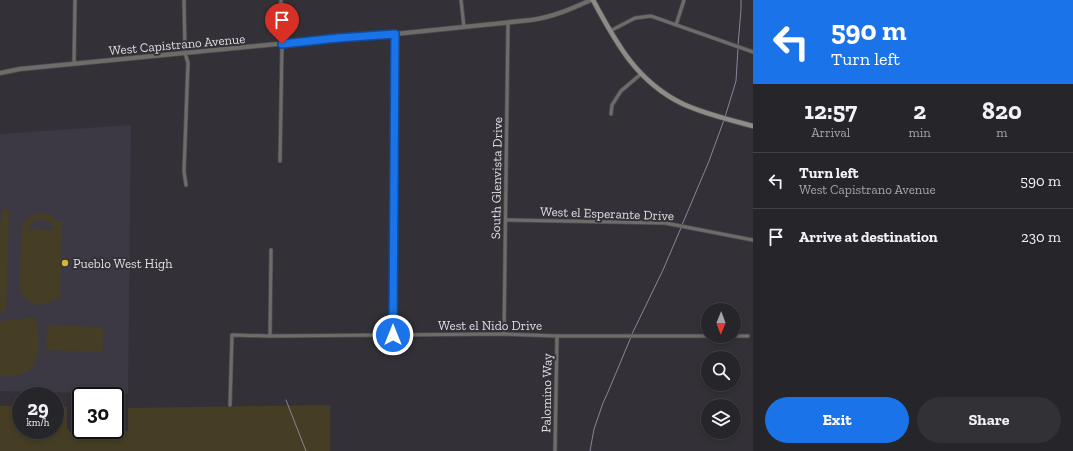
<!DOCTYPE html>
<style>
body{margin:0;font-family:"Zilla Slab",serif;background:#323135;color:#f1f3f6;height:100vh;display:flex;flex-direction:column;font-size:15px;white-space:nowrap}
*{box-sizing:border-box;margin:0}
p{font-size:13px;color:#a4a5a8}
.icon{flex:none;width:22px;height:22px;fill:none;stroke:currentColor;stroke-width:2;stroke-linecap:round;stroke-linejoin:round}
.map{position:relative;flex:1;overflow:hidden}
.panel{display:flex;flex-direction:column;background:#262529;width:320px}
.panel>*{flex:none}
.hud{background:#1a73e8;color:#fff;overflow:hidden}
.needle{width:26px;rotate:181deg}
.fabs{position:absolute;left:701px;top:303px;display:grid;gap:8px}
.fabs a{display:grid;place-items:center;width:40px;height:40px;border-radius:50%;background:#262529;box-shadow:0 2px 6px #0003,0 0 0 1px #424246;font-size:20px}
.speed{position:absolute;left:12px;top:387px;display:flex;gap:8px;font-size:20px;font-weight:700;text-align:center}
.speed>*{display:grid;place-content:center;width:52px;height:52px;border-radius:50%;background:#262529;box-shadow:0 2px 6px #0003,0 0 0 1px #424246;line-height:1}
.speed small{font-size:10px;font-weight:400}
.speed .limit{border:2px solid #111;border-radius:6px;background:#fff;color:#111}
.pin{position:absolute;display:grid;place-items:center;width:34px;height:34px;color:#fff;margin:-41px -17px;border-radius:50% 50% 50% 0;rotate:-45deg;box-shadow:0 0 4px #0007}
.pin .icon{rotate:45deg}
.me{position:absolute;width:44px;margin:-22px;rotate:0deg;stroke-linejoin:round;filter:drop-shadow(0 0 3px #0008)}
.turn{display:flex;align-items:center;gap:14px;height:84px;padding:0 12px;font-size:18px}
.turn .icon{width:52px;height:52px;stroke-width:2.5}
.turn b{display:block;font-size:28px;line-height:34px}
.eta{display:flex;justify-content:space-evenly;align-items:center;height:68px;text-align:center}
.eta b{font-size:24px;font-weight:700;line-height:28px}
.primary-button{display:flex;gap:8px;margin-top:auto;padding:8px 12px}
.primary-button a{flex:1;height:46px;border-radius:24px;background:#1a73e8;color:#fff;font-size:16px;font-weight:700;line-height:46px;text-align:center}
.primary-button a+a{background:#323135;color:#f1f3f6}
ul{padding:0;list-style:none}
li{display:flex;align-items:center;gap:12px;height:56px;padding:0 12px;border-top:1px solid #424246}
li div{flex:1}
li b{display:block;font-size:15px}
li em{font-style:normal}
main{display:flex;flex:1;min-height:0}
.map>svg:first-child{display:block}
.built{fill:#3c3844}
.green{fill:#453e24;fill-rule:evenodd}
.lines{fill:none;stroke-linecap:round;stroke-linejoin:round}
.stream{stroke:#8c829d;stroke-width:1}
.minor-casing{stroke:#4f4d52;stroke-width:4.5}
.tertiary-casing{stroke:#4f4d52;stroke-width:5.5}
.secondary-casing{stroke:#4f4d52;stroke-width:6}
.minor{stroke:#6d6c69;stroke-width:3}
.tertiary{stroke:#6d6c69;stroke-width:4}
.secondary{stroke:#8d8c87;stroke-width:4.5}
.route-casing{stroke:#114b97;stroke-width:10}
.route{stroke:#1a73e8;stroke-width:7}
.poi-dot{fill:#d5b534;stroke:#333137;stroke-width:1.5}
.labels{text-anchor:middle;stroke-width:4;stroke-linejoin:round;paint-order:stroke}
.street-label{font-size:13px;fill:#dfdee2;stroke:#333137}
.poi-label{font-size:13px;fill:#dfdee2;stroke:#333137;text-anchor:start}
</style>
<main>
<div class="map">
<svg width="753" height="451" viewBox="0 0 753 451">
<rect width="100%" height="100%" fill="#333137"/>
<path class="built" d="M131,125l-3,269 -128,-3v-257z"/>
<g class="green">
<path d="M2,210h7l-3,101h-6v-89l2,-5z"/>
<path d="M42,213l9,3 6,5h5l-2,77c-5,0 -7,3 -12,5 -12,5 -25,-3 -28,-15l1,-55c1,-12 9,-19 21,-20zM39,219c8,1 13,4 16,11l-27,-1 4,-6z"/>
<path d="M36,317c2,20 10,51 -17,58 -6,1 -13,1 -19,1v-55z"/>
<path d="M47,325l56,2 -1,25 -56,-2z"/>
<path d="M330,405v46h-330v-45h21v24h34v-23h12v21l3,4 58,-1v-23z"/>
</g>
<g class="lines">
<g class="stream">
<path d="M738,45l3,-35v-10"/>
<path d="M725,117l11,-36 2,-33"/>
<path d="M682,225l27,-64 15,-41"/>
<path d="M632,334l31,-64 18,-42"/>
<path d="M286,400l20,51"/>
<path d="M590,451l4,-22 9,-26 5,-11 23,-55"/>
</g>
<g class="minor-casing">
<g id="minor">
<path d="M184,0l1,53 3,10 -4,108 2,14"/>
<path d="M461,0l3,27"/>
<path d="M676,25l8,-25"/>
<path d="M610,31l25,-13 16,-2 102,36"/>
<path d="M74,64l1,-64"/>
<path d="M611,114l1,-9 9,-14 20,-17"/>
<path d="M280,161l2,-117 -2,-8 1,-36"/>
<path d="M506,220l159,3 88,17"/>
<path d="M504,334l4,-311"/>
<path d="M393,335l2,-301"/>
<path d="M270,336l1,-86"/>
<path d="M230,405l2,-70 38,1 234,-2 53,2h191"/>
<path d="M555,451l2,-115"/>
</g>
</g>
<g class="tertiary-casing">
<path id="tertiary" d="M0,73l20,-4 318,-31 57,-4 136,-14c22,-3 40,-11 60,-20"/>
</g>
<g class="secondary-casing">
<path id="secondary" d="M593,0c23,43 44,82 90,104 22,10 47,16 70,22"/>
</g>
<use href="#minor" class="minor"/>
<use href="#tertiary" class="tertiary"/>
<use href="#secondary" class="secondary"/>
</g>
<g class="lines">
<g class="route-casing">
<path id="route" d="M282,44l56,-6 57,-4 -2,301"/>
</g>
<use href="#route" class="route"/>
</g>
<circle class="poi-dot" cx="65" cy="263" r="4"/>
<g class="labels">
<g class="street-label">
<text transform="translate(177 44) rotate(-5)" y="5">West Capistrano Avenue</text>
<text transform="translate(496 178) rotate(-89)" y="5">South Glenvista Drive</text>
<text transform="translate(607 213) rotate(2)" y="5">West el Esperante Drive</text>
<text x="490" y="330">West el Nido Drive</text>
<text transform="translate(546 393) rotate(-89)" y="5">Palomino Way</text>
</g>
<g class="poi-label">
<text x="73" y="268">Pueblo West High</text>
</g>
</g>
</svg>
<div class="fabs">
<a><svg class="needle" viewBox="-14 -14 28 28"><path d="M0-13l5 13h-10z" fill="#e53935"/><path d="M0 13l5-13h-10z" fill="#a4a5a8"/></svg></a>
<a><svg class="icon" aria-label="search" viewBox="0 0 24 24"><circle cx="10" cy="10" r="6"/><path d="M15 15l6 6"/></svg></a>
<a><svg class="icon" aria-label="layers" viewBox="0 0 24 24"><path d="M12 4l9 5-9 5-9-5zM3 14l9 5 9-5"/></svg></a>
</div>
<div class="speed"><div>29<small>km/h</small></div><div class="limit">30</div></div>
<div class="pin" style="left:282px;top:44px;background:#d93025"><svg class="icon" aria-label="arrive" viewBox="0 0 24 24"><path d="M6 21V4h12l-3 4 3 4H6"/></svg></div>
<svg class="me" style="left:393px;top:335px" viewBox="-20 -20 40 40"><circle r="17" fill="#1a73e8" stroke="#fff" stroke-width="3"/><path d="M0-11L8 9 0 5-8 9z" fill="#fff"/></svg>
</div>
<section class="panel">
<div class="hud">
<div class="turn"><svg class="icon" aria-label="left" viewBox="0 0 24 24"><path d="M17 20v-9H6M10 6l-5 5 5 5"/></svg><div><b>590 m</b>Turn left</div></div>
</div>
<div class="eta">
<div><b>12:57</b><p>Arrival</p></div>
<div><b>2</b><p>min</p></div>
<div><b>820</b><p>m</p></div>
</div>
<ul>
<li><svg class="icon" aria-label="left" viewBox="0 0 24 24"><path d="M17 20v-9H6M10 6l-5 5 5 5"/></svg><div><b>Turn left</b><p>West Capistrano Avenue</p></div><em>590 m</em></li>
<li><svg class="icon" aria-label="arrive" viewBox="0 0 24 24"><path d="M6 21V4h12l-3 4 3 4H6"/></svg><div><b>Arrive at destination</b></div><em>230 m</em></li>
</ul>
<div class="primary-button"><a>Exit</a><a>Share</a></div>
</section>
</main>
